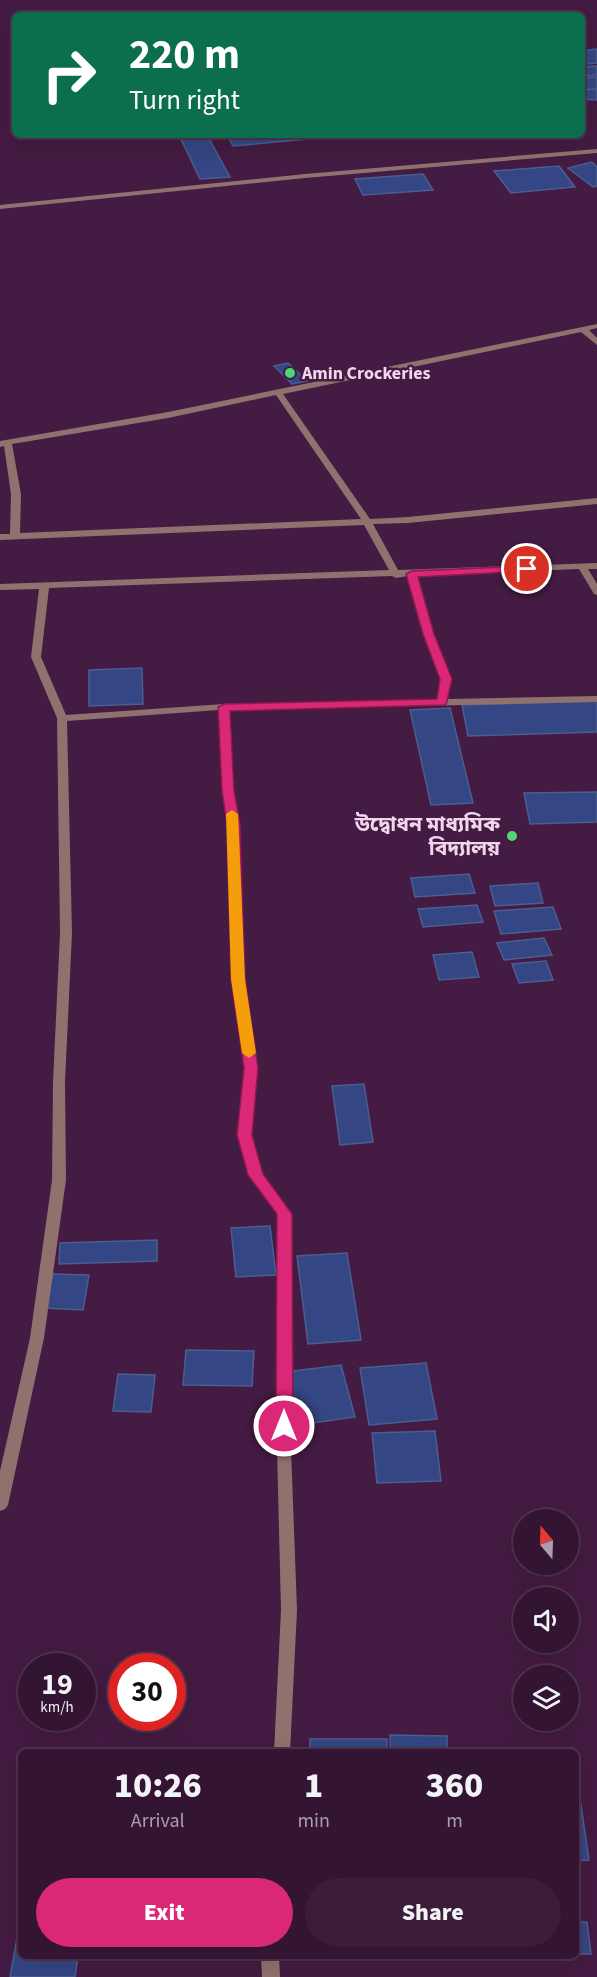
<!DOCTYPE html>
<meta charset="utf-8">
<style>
body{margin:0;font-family:"Source Sans 3","Noto Sans Bengali",sans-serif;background:#3b1d3a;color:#f1f3f6;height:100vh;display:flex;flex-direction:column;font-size:22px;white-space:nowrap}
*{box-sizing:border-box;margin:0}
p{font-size:20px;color:#a99eac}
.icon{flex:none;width:33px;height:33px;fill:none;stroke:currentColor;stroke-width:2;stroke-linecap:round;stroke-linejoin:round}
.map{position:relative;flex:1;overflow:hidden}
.details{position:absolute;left:18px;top:1749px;width:561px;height:210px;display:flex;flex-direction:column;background:#331432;border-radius:9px;box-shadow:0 6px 24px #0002,0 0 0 2px #4e334d}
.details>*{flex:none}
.banner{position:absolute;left:12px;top:12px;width:573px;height:126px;border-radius:9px;box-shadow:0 6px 24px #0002,0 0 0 2px #4e334d;background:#0b6e4f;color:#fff;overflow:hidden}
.needle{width:39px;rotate:341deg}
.controls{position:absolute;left:513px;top:1509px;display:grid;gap:12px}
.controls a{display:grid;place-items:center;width:66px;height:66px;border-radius:50%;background:#331432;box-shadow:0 6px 24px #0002,0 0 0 2px #4e334d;font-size:30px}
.speed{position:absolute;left:18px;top:1653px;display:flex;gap:12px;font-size:30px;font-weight:700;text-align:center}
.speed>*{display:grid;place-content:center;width:78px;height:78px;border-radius:50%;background:#331432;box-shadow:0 6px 24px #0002,0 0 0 2px #4e334d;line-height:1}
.speed small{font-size:15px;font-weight:400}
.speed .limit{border:9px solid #d22;background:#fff;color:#111}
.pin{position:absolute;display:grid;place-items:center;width:51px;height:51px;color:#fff;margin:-26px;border:3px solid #fff;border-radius:50%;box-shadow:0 2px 6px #0007}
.me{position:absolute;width:66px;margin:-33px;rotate:0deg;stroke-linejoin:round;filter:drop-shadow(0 0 4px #0008)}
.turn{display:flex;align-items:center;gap:21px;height:126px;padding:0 18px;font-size:27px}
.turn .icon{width:78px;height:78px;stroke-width:2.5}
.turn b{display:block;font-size:42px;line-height:51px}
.eta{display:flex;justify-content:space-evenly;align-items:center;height:102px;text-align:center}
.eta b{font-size:36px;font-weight:800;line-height:42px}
.button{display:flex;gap:12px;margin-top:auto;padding:12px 18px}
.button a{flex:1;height:69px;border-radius:36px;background:#db2777;color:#fff;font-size:24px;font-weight:800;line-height:69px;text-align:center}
.button a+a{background:#3b1d3a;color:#f1f3f6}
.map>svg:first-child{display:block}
.building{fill:#344683;stroke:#4c5d91;stroke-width:1.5}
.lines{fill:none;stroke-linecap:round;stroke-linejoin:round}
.street{fill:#8f726d;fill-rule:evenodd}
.route{fill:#db2777;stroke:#8e194d;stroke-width:1.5}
.slow{fill:#f59e0b}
.poi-dot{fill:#50d674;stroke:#441b42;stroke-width:2}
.labels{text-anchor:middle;stroke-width:5;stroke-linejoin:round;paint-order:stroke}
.far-poi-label{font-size:18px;font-weight:bold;fill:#f1d6ee;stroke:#441b42;text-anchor:start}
.poi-label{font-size:21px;font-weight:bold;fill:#f1d6ee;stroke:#441b42;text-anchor:end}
</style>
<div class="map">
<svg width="597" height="1977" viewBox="0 0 597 1977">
<rect width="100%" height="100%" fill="#441b42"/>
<g class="building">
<path d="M597,49v14l-8,1 -7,-5v-8z"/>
<path d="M597,66v9l-8,1 -7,-4v-5z"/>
<path d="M597,77v12l-8,1 -7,-6v-6z"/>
<path d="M597,89v11l-15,-1v-9z"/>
<path d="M179,135h28l23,42 -30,2z"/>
<path d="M227,135h126l-120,11z"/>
<path d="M592,162l5,5v19l-4,1 -25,-19z"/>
<path d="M559,166l16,21 -64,6 -17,-22z"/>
<path d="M423,174l10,16 -70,5 -8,-16z"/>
<path d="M288,363l19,18 -15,3 -18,-18z"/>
<path d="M142,668l1,36 -54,2v-36z"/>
<path d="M597,701v31l-129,4 -6,-31z"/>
<path d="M450,708l23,95 -42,2 -21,-95z"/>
<path d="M597,792v30l-67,2 -6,-31z"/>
<path d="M469,874l6,19 -60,4 -4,-19z"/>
<path d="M538,883l5,20 -48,3 -5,-20z"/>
<path d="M477,905l6,17 -60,5 -5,-18z"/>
<path d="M553,907l8,22 -60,5 -7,-23z"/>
<path d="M544,938l8,17 -48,5 -7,-17z"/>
<path d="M472,952l7,25 -40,3 -6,-25z"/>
<path d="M546,961l7,19 -34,3 -7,-19z"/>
<path d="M364,1084l9,58 -33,3 -8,-59z"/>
<path d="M270,1226l6,49 -40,2 -5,-49z"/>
<path d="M157,1240v21l-98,3 1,-21z"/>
<path d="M347,1253l14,87 -53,4 -11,-88z"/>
<path d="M53,1274l36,1 -6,35 -38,-2z"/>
<path d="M186,1350l68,1 -2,35 -69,-1z"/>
<path d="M426,1363l11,56 -68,6 -9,-57z"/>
<path d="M341,1365l14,52 -56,8 -13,-53z"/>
<path d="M118,1374l37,1 -4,37 -38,-1z"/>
<path d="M435,1431l6,50 -64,2 -5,-50z"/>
<path d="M390,1735l57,1v16h-57z"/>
<rect x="310" y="1739" width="77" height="13"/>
<path d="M573,1748v4l-93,-1z"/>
<path d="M576,1771l13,89 -13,1z"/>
<path d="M20,1922l1,34h57l-3,21h-65z"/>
<path d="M576,1922h11l4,32h-15z"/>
</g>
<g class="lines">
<g class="street">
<path d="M597,149v4l-292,25 -305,31v-4l305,-31z"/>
<path d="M597,324v4l-8,2 8,8v7l-16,-13 -298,62 87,125 38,-2 189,-19v6l-189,19 -35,1 25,46 199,-7v6h-9l9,15v11l-3,-1 -15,-25 -162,6 16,59 18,45 -3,20 149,-3v6l-368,8 4,81 7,32 4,156 13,89 -7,67 12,39 30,40 -1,235 6,161 -7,142h-16l7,-142 -4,-161 1,-234 -29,-40 -11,-40 7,-67 -13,-89 -4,-156 -5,-32 -4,-81 -152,11 5,212 -7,149 1,98 -22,158 -36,167 -3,4 -5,2v-40l30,-133 22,-158 1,-98 7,-149 -3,-215 -26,-61 8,-68 -39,1v-6l389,-14 -25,-45 -364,15v-6h10l1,-40 -7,-48 -4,1v-6l168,-29zM276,395l85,124 -341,14 1,-39 -9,-50 156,-26zM392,576l4,2 12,-2 15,58 18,45 -4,20 -213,5 -158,11 -25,-58 8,-69z"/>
<path d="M261,1956h18l1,21h-18z"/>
</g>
</g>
<path class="route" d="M527,566l6,3 -2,2 -113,6 16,57 18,45 -6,26 -216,6 4,80 6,33 5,155 13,89 -6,67 11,39 29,40 1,212 -3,4 -6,2 -6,-2 -2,-4 1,-212 -29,-39 -11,-40 7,-67 -13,-89 -4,-155 -5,-33 -4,-84 6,-3 213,-5 3,-20 -17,-45 -17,-60 6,-3z"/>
<path class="slow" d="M232,810l6,4 7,165 11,74 -7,5 -7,-5 -11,-74 -5,-165z"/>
<g class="poi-dot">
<circle cx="290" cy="373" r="6"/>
<circle cx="512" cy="836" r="6"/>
</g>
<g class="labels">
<g class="far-poi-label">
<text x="302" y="379">Amin Crockeries</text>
</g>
<g class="poi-label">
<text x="500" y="831">উদ্বোধন মাধ্যমিক<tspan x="500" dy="24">বিদ্যালয়</tspan></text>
</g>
</g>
</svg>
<div class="controls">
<a><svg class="needle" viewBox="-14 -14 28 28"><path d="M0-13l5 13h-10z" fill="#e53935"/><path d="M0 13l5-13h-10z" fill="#a99eac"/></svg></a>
<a><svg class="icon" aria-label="sound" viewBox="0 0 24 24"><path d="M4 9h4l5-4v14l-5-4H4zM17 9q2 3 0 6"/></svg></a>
<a><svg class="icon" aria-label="layers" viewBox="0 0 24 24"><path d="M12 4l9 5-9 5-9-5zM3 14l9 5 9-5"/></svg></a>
</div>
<div class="speed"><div>19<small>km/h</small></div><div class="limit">30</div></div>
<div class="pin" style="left:527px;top:569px;background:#d93025"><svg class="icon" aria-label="arrive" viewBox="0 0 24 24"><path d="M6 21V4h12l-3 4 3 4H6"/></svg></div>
<svg class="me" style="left:284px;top:1426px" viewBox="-20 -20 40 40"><circle r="17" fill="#db2777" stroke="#fff" stroke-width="3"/><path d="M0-11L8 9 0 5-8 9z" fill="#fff"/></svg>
<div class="banner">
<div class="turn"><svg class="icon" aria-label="right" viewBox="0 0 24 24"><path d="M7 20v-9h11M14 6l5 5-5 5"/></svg><div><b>220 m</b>Turn right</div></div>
</div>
<section class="details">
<div class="eta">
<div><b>10:26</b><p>Arrival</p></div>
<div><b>1</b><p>min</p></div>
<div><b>360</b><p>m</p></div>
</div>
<div class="button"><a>Exit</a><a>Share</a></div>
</section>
</div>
